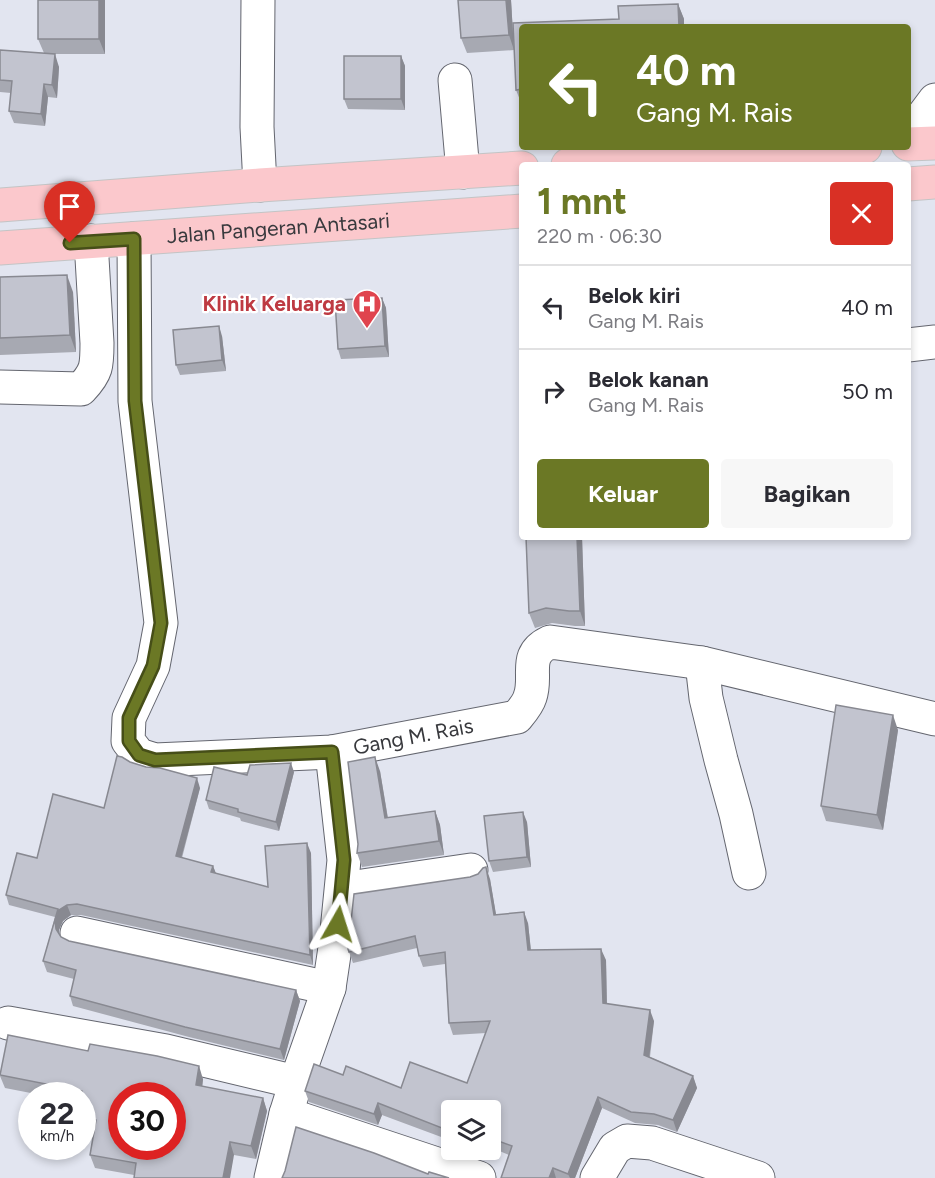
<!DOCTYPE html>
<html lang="id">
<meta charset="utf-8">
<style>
body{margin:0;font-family:Figtree,sans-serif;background:#f7f7f7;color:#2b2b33;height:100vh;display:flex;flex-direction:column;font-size:22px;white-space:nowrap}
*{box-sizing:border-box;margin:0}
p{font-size:20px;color:#7c7c81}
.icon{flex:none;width:33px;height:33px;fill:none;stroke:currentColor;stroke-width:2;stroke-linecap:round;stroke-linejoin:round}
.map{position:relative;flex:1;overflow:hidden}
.side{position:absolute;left:519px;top:162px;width:392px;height:378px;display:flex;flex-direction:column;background:#fff;border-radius:6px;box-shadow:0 3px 9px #0003}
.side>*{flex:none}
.banner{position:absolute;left:519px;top:24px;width:392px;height:126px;border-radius:6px;box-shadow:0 3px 9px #0003;background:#6b7825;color:#fff;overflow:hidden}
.fabs{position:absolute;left:441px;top:1100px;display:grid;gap:12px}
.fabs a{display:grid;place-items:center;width:60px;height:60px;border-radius:6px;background:#fff;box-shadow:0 3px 9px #0003;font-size:30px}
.speed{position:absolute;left:18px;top:1082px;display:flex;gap:12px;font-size:30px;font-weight:700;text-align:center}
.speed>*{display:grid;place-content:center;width:78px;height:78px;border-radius:50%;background:#fff;box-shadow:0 3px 9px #0003;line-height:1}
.speed small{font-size:15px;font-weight:400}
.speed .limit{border:9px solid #d22;background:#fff;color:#111}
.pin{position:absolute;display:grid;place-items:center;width:51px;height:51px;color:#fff;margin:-62px -26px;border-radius:50% 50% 50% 0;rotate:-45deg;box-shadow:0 0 6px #0007}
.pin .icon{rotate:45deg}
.me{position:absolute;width:66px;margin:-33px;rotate:6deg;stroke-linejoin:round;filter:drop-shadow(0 0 4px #0008)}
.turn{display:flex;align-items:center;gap:21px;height:126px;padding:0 18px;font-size:27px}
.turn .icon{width:78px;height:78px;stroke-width:2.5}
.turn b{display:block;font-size:42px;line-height:51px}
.round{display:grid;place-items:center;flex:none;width:63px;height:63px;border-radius:6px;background:#f7f7f7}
.overview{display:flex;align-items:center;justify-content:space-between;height:102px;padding:0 18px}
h1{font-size:36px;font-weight:700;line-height:45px;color:#6b7825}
.action{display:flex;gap:12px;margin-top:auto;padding:12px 18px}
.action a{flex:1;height:69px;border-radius:6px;background:#6b7825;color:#fff;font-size:24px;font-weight:700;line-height:69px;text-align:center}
.action a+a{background:#f7f7f7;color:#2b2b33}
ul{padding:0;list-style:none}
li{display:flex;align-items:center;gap:18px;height:84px;padding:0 18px;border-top:2px solid #e1e1e2}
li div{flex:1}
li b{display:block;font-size:22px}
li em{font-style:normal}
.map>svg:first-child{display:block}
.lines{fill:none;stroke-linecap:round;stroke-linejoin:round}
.minor-casing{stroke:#64666f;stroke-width:35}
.major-casing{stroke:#c3c4c5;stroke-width:35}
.minor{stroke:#fff;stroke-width:33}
.major{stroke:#fbc8cc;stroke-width:33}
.wall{fill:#a7a9b2}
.shaded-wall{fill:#888991}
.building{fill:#c2c4cf;stroke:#888991;stroke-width:1.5;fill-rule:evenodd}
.route-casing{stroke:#464e18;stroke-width:15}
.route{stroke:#6b7825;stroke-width:10}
.labels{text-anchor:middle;stroke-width:4.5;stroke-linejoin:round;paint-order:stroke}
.street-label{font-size:21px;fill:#38393d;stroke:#fff}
.health-label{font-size:21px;font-weight:bold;fill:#be3a42;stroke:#fff;text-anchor:end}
</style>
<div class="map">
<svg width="935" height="1178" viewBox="0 0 935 1178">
<rect width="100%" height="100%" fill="#e2e5f0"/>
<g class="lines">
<g class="minor-casing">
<g id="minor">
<path d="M258,0l-1,127 3,58"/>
<path d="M455,80l8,92"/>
<path d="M908,136l27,-36"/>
<path id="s1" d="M134,239l1,162 26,222 -8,43 -24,52 -1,23 11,14 16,5 177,-8 185,-35c5,-6 11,-13 13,-20 8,-22 -8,-42 20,-55l152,21 233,56"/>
<path d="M908,345l27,-3"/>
<path d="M0,387l81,2c16,-17 16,-23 16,-46l-6,-102"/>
<path d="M702,663l4,35 15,62 15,54 13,59"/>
<path d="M342,889l129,-19"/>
<path d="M77,933l252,55"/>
<path d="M8,1023l158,28 130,31"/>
<path d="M286,1114l10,-32 33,-94 7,-47 8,-81 -12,-108"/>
<path d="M271,1178l15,-64 193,64"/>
<path d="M597,1178l18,-30 12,-7 25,2 106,35"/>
</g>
</g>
<g class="major-casing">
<g id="major">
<path d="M908,144l27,-1"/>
<path d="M568,165l297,-18"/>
<path d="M908,184l27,-2"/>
<path d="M0,205l260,-20 262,-17"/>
<path id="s2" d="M0,248l522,-37"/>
</g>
</g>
<use href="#minor" class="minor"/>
<use href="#major" class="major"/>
</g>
<g class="wall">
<path d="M105,0v54h-58l12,13 -2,31 -9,-1 -3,29 -31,-3 -5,-12 2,-18 -11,-1v-42l44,3 -6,-14z"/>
<path d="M511,0l3,50 -47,3 -6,-15z"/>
<path d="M678,4l6,15v8h-162v78l-6,-15 -3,-67 106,-4 -1,-13z"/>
<path d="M401,56l4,10v44l-57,-1 -4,-10z"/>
<path d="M0,277l73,15 3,60 -76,3z"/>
<path d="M382,298l4,10 3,49 -48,2 -3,-10z"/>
<path d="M222,336l4,35 -46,4 -4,-10z"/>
<path d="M582,537l3,89h-10l-23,-3 -17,5 -6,-15z"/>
<path d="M898,730l-15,100 -57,-9 -5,-15z"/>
<path d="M130,762l70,26 -18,70 31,8 3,8 52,13 43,-34 2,112 -232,-50h-10l-8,6 -4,9v4l2,3 8,4 227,49 4,11 -16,59 -95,-23 -116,-31 -3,-10 4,-17 -27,-7 -4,-11 12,-44 -46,-12 -3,-10 31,-37 67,-50z"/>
<path d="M380,771l8,47 47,-7 5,14 4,30 -82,12 -5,-14z"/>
<path d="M294,772l-15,59 -38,-10 -1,-3 -31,-9 -3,-9 41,-25z"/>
<path d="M527,822l4,45 -38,5 -4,-11z"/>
<path d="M490,879l6,36 32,8 3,27 75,10 1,44 47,17 -4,36 43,19 4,12 -20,44 -19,-7 -23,-2 -33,-15 -27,70h-74l8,-23 -19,-8v-37h-38v31l-70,-26 -4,10 -69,-23 -4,-11 38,-16 58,13 66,-5 19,-50 -33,2 -4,-12 -4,-59 -22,3 -4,-11 -2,-8 -64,15 -4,-11z"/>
<path d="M0,1076l203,3 -1,8 61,11 4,13 -11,48 -22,-4 -100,20 -39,-7 -5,-13 4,-23 -11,-2 -1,-2v-33h-41l-36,-7z"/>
</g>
<g class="shaded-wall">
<path d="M99,0h6v54l-6,-15z"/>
<path d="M506,0h5l3,50 -5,-15z"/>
<path d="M678,4l6,15v8h-5z"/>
<path d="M55,54l4,13 -2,31 -5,-13z"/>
<path d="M401,56l4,10v44l-4,-11z"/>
<path d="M44,84l4,13 -3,29 -4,-12z"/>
<path d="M67,275l6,17 3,60 -6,-17z"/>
<path d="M382,298l4,10 3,49 -4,-11z"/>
<path d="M219,326l3,10 4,35 -4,-11z"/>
<path d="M577,537h5l3,89 -5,-15z"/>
<path d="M893,715l5,15 -15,100 -6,-15z"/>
<path d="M375,757l5,14 10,61 -5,-14z"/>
<path d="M291,763l3,9 -15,59 -3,-9z"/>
<path d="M197,778l3,10 -21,78 -3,-10z"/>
<path d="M435,811l5,14 4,30 -5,-14z"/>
<path d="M523,812l4,10 4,45 -4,-10z"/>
<path d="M307,843l4,10 2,112 -3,-10z"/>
<path d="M213,866l4,10 -6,-4z"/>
<path d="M486,867l4,12 8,47 -4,-11z"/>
<path d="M67,905l4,10 -8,6 -4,9v9l-3,-10 -1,-10 4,-9z"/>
<path d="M524,912l4,11 4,39 -4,-12z"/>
<path d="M601,949l5,11 1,54 -4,-11z"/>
<path d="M296,990l4,11 -16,59 -4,-11z"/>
<path d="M650,1010l4,11 -6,45 -4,-11z"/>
<path d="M199,1066l4,13 -2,19 -5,-13z"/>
<path d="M693,1076l4,12 -20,44 -4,-12z"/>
<path d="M598,1097l4,11 -27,70h-5l-2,-4z"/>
<path d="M263,1098l4,13 -11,48 -5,-13z"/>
<path d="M378,1103l4,12 -4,10 -4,-11z"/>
<path d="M230,1142l4,13 -4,23h-7z"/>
<path d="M553,1168l3,10h-7z"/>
</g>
<g class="building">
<rect x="38" y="0" width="61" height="39"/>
<path d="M458,0h48l3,35 -48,3z"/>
<path d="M678,4l1,23h-157v62l-6,1 -3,-67 106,-4 -1,-13z"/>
<path d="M0,50l55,4 -3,31 -8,-1 -3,30 -32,-3 3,-30 -12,-1z"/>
<rect x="344" y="56" width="57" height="43"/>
<path d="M67,275l3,60 -70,3v-61z"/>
<path d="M382,298l3,48 -47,3 -3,-49z"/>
<path d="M219,326l3,34 -46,5 -3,-35z"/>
<path d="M526,537h51l3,74h-11l-23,-3 -17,5z"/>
<path d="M836,705l57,10 -16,100 -56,-9z"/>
<path d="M117,756l5,1 8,5 16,5 14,1 37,10 -21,78 37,10 -2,6 57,15 -3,-41 42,-3 3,112 -233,-51 -10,1 -8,5 -4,9 1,10 5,8 8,4 227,49 -16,59 -95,-22 -115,-31 6,-26 -33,-9 15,-52 -52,-14 11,-42 20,5 16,-64 51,14z"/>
<path d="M375,757l10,61 50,-7 4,30 -82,12 1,-9 -10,-82z"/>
<path d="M291,763l-15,59 -38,-10v-3l-32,-9 8,-33 33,8 3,-10z"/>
<path d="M523,812l4,45 -38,4 -5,-45z"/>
<path d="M486,867l8,48 30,-3 4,38 73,-1 2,54 47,7 -6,45 49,21 -20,44 -19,-6 -23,-2 -33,-15 -30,77 -15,-6 -4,10h-48l11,-32 -22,-8v-28h-38v22l-74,-29 -4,11 -69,-23 9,-27 29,11 3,-9 55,22 9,-26 57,21 23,-62 -41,2 -4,-71 -26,4 -4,-20 -66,16 -1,-3 6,-55 116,-17 8,-3 5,-6z"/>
<path d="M8,1035l80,16 2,-7 67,12 42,10 -3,19 67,13 -12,48 -21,-4 -7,36h-89l2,-15 -46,-8 6,-35 -14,-3v-26l-82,-16zM122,1095h50v51h-50z"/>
<path d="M296,1127l78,26 54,21 1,-2 20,6h-167l3,-7z"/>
</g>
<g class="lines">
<g class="route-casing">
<path id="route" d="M70,243l64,-4 1,162 26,222 -8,43 -24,52v23l10,14 16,5 177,-8 12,108 -6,64"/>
</g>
<use href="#route" class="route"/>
</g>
<defs>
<g id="hospital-pin" transform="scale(1.5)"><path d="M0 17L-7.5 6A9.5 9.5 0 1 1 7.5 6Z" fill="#e0444e" stroke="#fff"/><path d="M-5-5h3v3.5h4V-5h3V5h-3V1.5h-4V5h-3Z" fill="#fff"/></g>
</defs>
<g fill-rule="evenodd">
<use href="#hospital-pin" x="367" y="304"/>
</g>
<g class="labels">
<g class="street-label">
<text dy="7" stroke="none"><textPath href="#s2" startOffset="279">Jalan Pangeran Antasari</textPath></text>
<text dy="7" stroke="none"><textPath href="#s1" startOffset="804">Gang M. Rais</textPath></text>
</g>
<g class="health-label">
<text x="346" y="311">Klinik Keluarga</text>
</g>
</g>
</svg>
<div class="fabs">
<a><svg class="icon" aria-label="layers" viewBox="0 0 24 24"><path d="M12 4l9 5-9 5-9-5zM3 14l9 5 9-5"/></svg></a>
</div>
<div class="speed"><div>22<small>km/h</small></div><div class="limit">30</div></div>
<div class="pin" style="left:70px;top:243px;background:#d93025"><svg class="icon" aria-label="arrive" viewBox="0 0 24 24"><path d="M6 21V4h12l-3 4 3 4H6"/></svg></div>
<svg class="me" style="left:338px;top:924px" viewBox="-20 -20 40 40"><path d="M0-17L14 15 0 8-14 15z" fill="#6b7825" stroke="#fff" stroke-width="4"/></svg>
<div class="banner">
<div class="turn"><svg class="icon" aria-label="left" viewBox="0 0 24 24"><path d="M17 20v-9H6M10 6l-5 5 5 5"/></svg><div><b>40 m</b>Gang M. Rais</div></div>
</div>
<section class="side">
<div class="overview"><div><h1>1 mnt</h1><p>220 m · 06:30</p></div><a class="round" style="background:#d93025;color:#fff"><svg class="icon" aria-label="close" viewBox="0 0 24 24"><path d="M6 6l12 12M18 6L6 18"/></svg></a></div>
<ul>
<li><svg class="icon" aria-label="left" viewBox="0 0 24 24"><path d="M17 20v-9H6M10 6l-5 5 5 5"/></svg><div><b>Belok kiri</b><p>Gang M. Rais</p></div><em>40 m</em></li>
<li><svg class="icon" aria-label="right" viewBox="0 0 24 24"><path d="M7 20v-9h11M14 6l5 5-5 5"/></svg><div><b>Belok kanan</b><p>Gang M. Rais</p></div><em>50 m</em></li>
</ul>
<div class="action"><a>Keluar</a><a>Bagikan</a></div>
</section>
</div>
